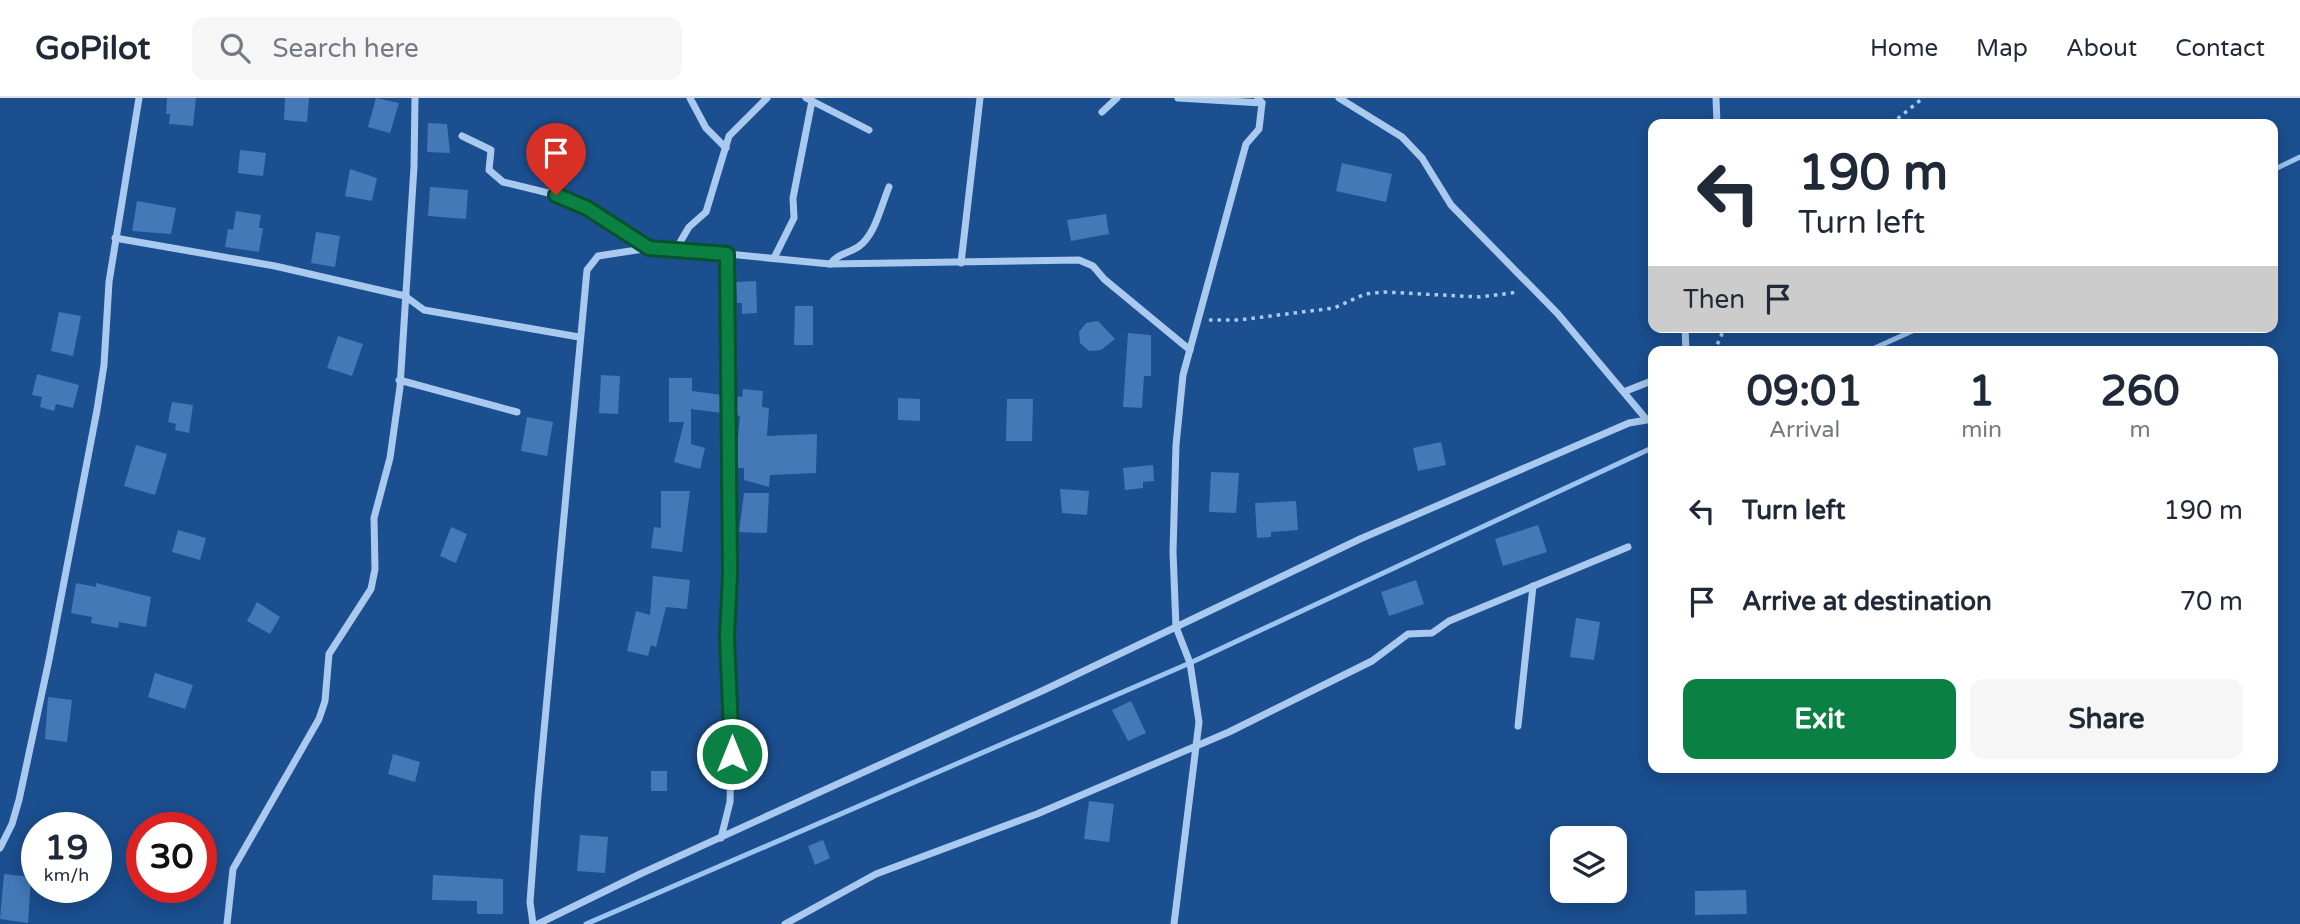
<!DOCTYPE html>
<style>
body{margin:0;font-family:"Varela Round",sans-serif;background:#f6f6f7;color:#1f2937;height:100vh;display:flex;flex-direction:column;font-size:26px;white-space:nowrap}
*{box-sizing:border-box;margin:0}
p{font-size:23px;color:#747a83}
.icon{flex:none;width:38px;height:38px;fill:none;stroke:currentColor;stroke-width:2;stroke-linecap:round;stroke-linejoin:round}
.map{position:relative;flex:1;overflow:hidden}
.details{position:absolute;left:1648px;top:248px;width:630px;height:427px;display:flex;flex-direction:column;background:#fff;border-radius:14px;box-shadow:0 4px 18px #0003}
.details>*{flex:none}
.top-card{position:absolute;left:1648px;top:21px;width:630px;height:214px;border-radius:14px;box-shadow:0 4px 18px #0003;background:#fff;color:#1f2937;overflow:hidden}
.buttons{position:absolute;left:1550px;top:728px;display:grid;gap:14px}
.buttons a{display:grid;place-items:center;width:77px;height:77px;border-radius:14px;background:#fff;box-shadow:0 4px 18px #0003;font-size:35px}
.speed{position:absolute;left:21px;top:714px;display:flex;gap:14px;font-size:35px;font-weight:700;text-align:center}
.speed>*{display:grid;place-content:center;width:91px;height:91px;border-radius:50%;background:#fff;box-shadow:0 4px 18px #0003;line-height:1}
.speed small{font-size:18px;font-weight:400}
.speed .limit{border:10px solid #d22;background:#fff;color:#111}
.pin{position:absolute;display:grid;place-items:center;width:60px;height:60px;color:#fff;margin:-72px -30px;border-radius:50% 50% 50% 0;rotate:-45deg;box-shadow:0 0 7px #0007}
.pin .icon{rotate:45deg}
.me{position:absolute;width:77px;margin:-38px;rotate:0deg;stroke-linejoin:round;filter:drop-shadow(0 0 5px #0008)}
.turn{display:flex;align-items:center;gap:24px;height:147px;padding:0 35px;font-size:32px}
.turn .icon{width:91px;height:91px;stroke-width:2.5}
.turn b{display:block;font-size:49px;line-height:60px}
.then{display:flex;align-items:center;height:66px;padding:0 35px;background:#0003;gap:14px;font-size:26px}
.eta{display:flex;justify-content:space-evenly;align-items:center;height:119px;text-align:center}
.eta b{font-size:42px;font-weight:700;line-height:49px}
.button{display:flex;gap:14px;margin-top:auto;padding:14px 35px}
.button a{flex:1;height:80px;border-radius:14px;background:#0b8043;color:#fff;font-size:28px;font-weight:700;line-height:80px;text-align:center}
.button a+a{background:#f6f6f7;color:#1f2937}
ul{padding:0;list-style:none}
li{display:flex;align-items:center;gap:21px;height:91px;padding:0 35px}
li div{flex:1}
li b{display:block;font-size:26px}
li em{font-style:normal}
header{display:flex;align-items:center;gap:42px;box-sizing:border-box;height:98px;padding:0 35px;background:#fff;border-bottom:2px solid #e0e1e3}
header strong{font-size:33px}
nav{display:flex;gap:38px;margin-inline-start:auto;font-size:24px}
.search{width:490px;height:63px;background:#f6f6f7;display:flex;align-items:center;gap:18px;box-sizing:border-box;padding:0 24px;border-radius:14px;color:#747a83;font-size:26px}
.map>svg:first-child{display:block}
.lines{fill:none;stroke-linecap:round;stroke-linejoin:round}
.stream{stroke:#9cc4f0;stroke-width:5}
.building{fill:#4478b7}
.path{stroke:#a9c9ee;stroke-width:3.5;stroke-dasharray:3.5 5;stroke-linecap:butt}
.street{stroke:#a9c9ee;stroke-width:7}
.route-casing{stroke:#07532c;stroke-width:18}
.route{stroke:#0b8043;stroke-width:12}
</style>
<header>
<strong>GoPilot</strong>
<div class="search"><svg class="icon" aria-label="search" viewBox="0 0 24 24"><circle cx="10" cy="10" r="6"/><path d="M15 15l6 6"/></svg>Search here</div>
<nav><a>Home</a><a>Map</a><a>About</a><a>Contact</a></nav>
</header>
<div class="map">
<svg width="2300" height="826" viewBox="0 0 2300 826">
<rect width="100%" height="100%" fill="#1b4f8f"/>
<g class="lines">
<g class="stream">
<path d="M2273,72l27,-13"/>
<path d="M1866,254l55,-25"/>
<path d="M586,826l604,-261 464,-216"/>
</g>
</g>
<g class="building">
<path d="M167,0h29l-3,28 -24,-2 1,-10h-4z"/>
<path d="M285,0h24l-2,24 -23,-2z"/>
<path d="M376,0l23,5 -9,30 -22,-6z"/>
<path d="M428,25l19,1 3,29 -23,-1z"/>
<path d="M240,52l26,3 -3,23 -25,-3z"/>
<path d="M1342,65l50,11 -6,28 -50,-11z"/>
<path d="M350,71l27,9 -5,23 -27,-5z"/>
<path d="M430,89l38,3 -2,29 -38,-3z"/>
<path d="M137,103l39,7 -5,26 -39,-3z"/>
<path d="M236,113l25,4 -2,13h4l-4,24 -34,-5 3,-18 5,1z"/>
<path d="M1106,116l3,20 -38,7 -4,-21z"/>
<path d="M316,134l24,4 -5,31 -24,-4z"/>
<path d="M756,183l1,32 -15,1v-11h-5l-1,-21z"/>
<path d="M795,208h18v39h-19z"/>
<path d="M59,214l22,4 -8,40 -22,-5z"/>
<path d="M1098,223l17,18 -14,11 -12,1 -9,-8 -1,-11 7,-9z"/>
<path d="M1128,235l23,2v41h-7l-2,32 -19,-1z"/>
<path d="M338,238l25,8 -11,32 -25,-8z"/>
<path d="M37,276l42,11 -6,23 -17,-4 -2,7 -14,-4 2,-10 -10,-2z"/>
<path d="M601,277l19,1 -2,38 -19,-1z"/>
<path d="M669,280h23v13l30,4v18l-31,-4v35l14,4 -5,21 -26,-7 10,-40h-15z"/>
<path d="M743,291l20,2 -1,16 7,1 -2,28 50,-2 -1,39 -46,2 -1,12 -25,-7v-12h-9l5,-52 -5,-1 -1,-19 8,1z"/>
<path d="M898,300l22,1v22l-22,-1z"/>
<path d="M1007,301h26l-1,42h-26z"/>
<path d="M172,304l21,3 -4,28 -14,-3 1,-6 -8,-2z"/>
<path d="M527,319l26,5 -6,34 -26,-5z"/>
<path d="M1441,344l5,23 -28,6 -5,-23z"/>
<path d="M136,347l31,9 -12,41 -31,-9z"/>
<path d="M1153,367l1,16 -11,1v6l-18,2 -2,-22z"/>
<path d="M1211,374l28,1 -3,40 -27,-1z"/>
<path d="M1060,391l29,2 -2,24 -25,-2z"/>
<path d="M661,393h29l-8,61 -31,-4 3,-21 7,1z"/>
<path d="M744,395h25l-2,40 -28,-1z"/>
<path d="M1296,403l2,29 -27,2v5l-14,1 -2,-35z"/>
<path d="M1538,427l9,27 -44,14 -8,-27z"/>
<path d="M451,429l16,7 -11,29 -16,-7z"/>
<path d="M178,432l28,8 -6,22 -28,-8z"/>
<path d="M653,478l37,4 -3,29 -21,-2 -10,40 -5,-2 -3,11 -21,-5 9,-40 14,4z"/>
<path d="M1416,482l8,24 -35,12 -8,-24z"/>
<path d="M76,485l20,4v-4l55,14 -5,30 -27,-5 -1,6 -27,-5 1,-6 -21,-4z"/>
<path d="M257,504l23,15 -10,17 -23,-13z"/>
<path d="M1576,520l24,4 -6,38 -24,-3z"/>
<path d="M155,575l38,12 -8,24 -37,-12z"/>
<path d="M48,599l24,3 -5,42 -22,-3z"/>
<path d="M1131,603l15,32 -18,8 -16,-31z"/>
<path d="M393,656l27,8 -5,20 -27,-8z"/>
<rect x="651" y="673" width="16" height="20"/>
<path d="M1089,703l25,3 -5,38 -25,-3z"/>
<path d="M580,737l28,2 -3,36 -28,-2z"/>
<path d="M823,742l7,18 -15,7 -7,-19z"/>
<path d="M4,776l27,3 -3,46 -28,-4z"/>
<path d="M433,777l70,4v35h-26v-13l-45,-1z"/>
<path d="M1746,792l1,24 -52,1v-24z"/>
</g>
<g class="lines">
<g class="path">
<path d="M1891,26l32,-26"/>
<path d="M1209,222h30l95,-12 31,-14 19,-2 96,5 39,-5"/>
<path d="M1714,254l11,-25"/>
</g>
<g class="street">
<path d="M690,0l16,30 20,20"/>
<path d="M806,0l63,32"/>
<path d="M1178,0l84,5"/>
<path d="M1716,0l1,26"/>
<path d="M1102,14l15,-14"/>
<path d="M462,38l29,14 -2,20 14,12 66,16 80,49"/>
<path d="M115,140l160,28 130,30 19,14 155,27"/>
<path d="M676,151l154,15 249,-4 14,6 11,13 86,71"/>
<path d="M774,160l20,-40 -1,-20 19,-97"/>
<path d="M961,165l19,-165"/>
<path d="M830,166c9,-11 17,-10 28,-17 17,-11 23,-41 31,-60"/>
<path d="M1685,229l1,25"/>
<path d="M399,282l118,32"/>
<path d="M1626,293l28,-11"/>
<path d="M1518,628l15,-140"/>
<path d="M721,740l9,-36 2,-72 -5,-93 3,-63 -3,-320"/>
<path d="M0,750l12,-24 7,-24 30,-140 48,-250 7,-45 5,-83 30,-184"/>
<path d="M227,826l6,-55 86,-150 6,-18 4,-47 42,-65 4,-20 -1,-51 16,-60 10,-71 14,-220 1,-69"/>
<path d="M533,826l-3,-22 8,-107 49,-525 11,-14 52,-8 26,1 13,-22 17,-15 23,-76 38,-38"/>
<path d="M538,826l102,-50 404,-184 316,-151 269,-116 18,-3 -89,-106 -107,-109 -29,-47 -20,-21 -63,-39"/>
<path d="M785,826l91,-50 161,-60 192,-82 143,-71 36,-27 24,-1 17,-12 179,-74"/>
<path d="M1174,826l25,-202 -9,-59 -14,-36 -3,-75 3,-107 7,-70 63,-231 13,-15 3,-26 -4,-5"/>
</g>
</g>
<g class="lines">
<g class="route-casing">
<path id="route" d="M556,97l31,13 62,40 78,6 3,320 -3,63 5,117"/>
</g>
<use href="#route" class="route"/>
</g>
</svg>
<div class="buttons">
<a><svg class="icon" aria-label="layers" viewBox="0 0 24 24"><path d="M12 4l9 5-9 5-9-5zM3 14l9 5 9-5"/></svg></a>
</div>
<div class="speed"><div>19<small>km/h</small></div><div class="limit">30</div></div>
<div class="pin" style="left:556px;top:97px;background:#d93025"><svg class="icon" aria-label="arrive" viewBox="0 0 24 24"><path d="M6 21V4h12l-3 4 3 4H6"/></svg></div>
<svg class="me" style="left:732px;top:656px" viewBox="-20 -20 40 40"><circle r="17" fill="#0b8043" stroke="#fff" stroke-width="3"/><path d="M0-11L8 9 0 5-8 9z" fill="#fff"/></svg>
<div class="top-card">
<div class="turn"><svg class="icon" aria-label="left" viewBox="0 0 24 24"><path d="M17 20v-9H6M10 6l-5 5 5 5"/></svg><div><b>190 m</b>Turn left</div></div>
<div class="then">Then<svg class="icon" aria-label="arrive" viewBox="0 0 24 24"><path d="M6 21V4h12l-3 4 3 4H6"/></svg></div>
</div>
<section class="details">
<div class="eta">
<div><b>09:01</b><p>Arrival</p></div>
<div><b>1</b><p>min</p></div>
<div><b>260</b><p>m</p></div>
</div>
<ul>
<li><svg class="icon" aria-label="left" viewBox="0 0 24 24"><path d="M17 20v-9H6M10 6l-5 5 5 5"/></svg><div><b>Turn left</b></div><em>190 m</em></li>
<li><svg class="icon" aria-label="arrive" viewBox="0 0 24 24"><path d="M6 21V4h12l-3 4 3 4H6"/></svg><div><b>Arrive at destination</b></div><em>70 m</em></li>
</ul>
<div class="button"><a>Exit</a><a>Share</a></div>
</section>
</div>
